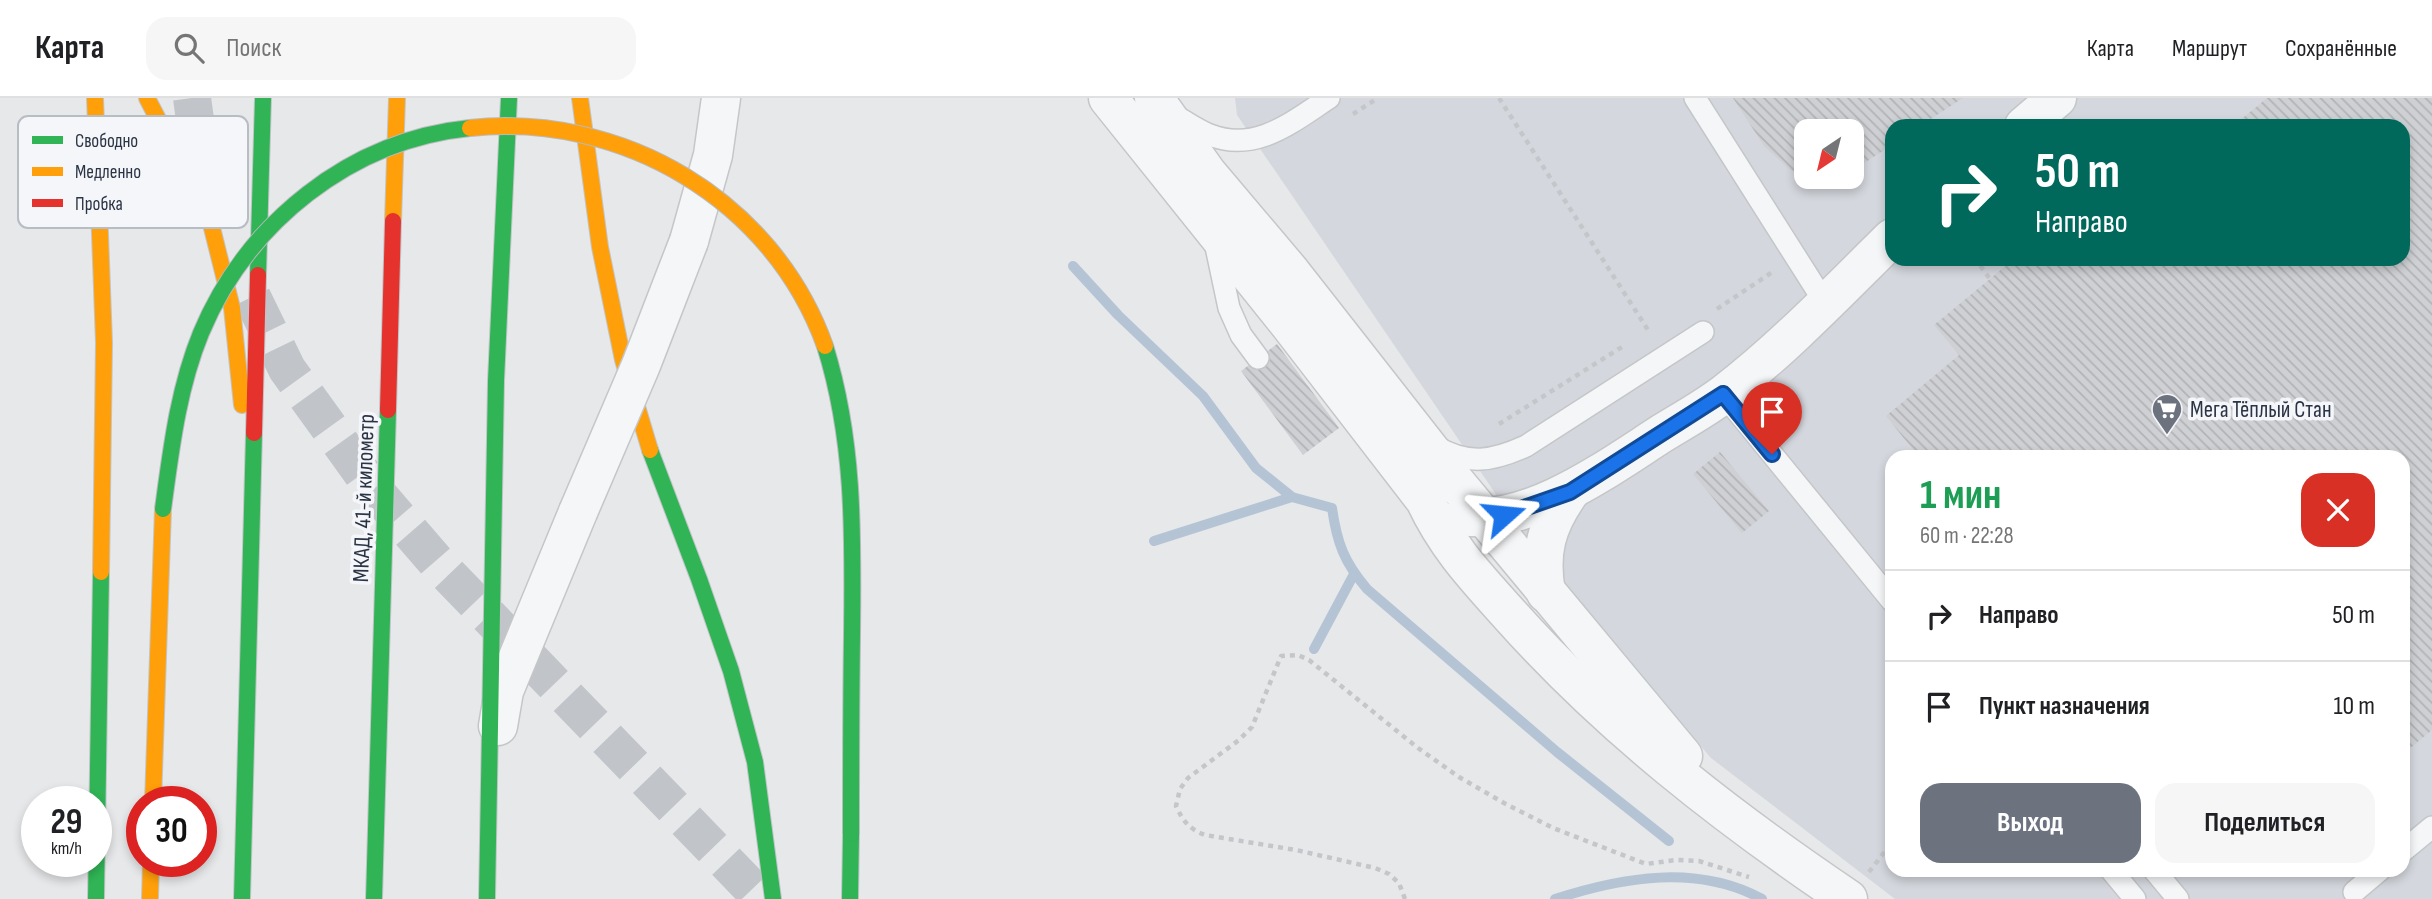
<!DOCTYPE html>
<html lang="ru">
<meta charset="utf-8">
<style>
body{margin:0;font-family:"Sofia Sans Condensed",sans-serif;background:#f6f6f6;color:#202124;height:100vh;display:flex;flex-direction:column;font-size:26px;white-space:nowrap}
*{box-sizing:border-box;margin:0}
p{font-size:23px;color:#757577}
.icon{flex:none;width:38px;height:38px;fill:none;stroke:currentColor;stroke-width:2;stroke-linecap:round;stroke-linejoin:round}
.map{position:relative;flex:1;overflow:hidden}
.side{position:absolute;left:1885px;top:352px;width:525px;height:427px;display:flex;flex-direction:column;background:#fff;border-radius:21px;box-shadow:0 4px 10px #0003}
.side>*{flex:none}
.top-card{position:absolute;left:1885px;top:21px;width:525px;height:147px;border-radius:21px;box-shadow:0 4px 10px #0003;background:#00695c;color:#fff;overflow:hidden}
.needle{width:46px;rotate:215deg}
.buttons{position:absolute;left:1794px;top:21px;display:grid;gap:14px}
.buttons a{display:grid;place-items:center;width:70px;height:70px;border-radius:14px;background:#fff;box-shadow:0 4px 10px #0003;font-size:35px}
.speed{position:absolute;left:21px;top:688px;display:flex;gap:14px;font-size:35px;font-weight:700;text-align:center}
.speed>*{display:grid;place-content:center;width:91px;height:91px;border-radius:50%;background:#fff;box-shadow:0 4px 10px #0003;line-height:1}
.speed small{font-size:18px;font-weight:400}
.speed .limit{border:10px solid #d22;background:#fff;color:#111}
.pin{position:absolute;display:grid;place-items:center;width:60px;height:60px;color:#fff;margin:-72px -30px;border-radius:50% 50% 50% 0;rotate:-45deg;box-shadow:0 0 7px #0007}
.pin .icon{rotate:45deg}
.me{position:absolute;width:77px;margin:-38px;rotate:72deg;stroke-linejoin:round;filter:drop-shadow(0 0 5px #0008)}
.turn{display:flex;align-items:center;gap:24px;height:147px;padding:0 35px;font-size:32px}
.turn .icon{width:91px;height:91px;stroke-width:2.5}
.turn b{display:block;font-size:49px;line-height:60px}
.round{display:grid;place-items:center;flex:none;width:74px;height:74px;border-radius:21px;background:#f6f6f6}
.summary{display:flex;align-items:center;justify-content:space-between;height:119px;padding:0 35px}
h1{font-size:42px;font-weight:700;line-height:52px;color:#1e9e55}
.button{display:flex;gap:14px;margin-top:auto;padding:14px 35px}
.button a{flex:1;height:80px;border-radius:21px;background:#6c737f;color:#fff;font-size:28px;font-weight:700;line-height:80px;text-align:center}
.button a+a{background:#f6f6f6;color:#202124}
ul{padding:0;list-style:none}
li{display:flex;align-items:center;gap:21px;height:91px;padding:0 35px;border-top:2px solid #e0e0e0}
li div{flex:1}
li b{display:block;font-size:26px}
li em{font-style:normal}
header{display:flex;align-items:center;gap:42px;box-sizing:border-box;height:98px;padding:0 35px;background:#fff;border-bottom:2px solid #e0e0e0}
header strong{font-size:33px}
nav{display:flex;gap:38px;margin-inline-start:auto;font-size:24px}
.search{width:490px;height:63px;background:#f6f6f6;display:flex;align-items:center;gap:18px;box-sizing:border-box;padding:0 24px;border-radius:21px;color:#757577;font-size:26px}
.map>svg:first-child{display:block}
.built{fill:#d4d7dd;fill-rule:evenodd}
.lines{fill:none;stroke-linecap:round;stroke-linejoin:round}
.stream{stroke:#b4c4d5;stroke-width:10}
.building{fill:url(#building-back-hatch)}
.highway-tunnel{stroke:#c1c4c9;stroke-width:38;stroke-dasharray:38 19;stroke-linecap:butt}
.lane-casing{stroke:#c4c6c8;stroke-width:24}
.street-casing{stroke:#c4c6c8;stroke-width:41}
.fast-casing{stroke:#c2c5c8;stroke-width:18}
.slow-casing{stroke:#c2c5c8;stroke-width:18}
.jam-casing{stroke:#c2c5c8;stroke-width:18}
.path{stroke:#c5c6ca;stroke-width:4.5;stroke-dasharray:5 5;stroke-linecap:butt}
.lane{stroke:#f5f6f7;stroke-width:21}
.street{stroke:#f5f6f7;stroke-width:38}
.fast{stroke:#30b455;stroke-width:16}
.slow{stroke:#ff9f0a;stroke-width:16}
.jam{stroke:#e5322d;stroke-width:16}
.street-bridge-casing{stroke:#c4c6c8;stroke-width:41;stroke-linecap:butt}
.fast-bridge-casing{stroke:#b8bbbf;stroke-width:18;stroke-linecap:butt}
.slow-bridge-casing{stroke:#b8bbbf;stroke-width:18;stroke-linecap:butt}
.street-bridge{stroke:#f5f6f7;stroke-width:38}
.fast-bridge{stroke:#30b455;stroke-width:16}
.slow-bridge{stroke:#ff9f0a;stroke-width:16}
.route-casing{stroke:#114b97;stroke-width:18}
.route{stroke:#1a73e8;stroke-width:12}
.labels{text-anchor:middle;stroke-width:7;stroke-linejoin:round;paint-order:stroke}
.poi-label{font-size:23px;fill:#2b3445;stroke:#f4f6f9;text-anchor:start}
.street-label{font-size:23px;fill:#2b3445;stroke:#f4f6f9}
.key{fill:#f4f6f9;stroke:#b8bcc3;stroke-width:2}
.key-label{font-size:19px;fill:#2b3445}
</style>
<header>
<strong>Карта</strong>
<div class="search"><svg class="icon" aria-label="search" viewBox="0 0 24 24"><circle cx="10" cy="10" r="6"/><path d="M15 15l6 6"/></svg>Поиск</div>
<nav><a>Карта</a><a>Маршрут</a><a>Сохранённые</a></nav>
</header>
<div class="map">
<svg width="2432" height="801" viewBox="0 0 2432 801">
<defs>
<pattern id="building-back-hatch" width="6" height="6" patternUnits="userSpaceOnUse" patternTransform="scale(1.75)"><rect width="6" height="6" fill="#ced0d3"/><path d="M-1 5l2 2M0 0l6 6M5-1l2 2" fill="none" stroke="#b1b3b6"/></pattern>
</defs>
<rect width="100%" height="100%" fill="#e6e8ea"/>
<path class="built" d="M1235,0h1197v801h-537l-184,-141 -164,-189 -310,-454zM1892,28h511v133h-511zM1806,33h46v46h-46zM1892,359h511v413h-511z"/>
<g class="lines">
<g class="stream">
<path d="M1073,168l45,49 85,81 53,72 36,29 40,11c5,35 12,54 35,81l190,163 112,89"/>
<path d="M1154,443l138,-44"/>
<path d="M1314,551l40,-75"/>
<path d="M1555,801c68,-22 142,-35 207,0"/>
</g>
</g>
<g class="building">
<path d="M1733,0h230l-43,28h-28v19l-40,26v-40h-46v45l-16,-6 -26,-24z"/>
<path d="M2267,0h165v632l-29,24v-297h-484l-33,-41 73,-61 -25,-30 80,-66h47l6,7 8,-7h328v-133h-170z"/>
<path d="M1277,246l62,84 -36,27 -62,-84z"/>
<path d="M1720,354l49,59 -27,22 -49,-59z"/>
</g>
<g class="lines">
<g class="highway-tunnel">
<path d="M192,0l8,58 14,42"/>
<path d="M252,199l35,72 88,122 64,74 323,334"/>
</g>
<g class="lane-casing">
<g id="lane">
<path d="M1695,0l130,205"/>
<path d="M1177,19c11,6 22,14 33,18 46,18 82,-13 119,-37"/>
<path d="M1215,144l14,66 12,27 17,23"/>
<path d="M1723,296l169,207"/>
<path d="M1435,348c33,20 58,15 91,0l177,-114"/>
<path d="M2403,753l29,-24"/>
<path d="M2111,772l24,29"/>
<path d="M2154,772l24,29"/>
<path d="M2354,794l26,-22"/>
</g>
</g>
<g class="street-casing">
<g id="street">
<path d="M1108,0l182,227 135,175c22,47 51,77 85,115 99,111 215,201 338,284"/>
<path d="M1154,0l53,75 82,97 163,208 231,278"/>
<path d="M2024,28l33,-28"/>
<path d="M689,143l24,-86 8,-57"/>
<path d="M1463,418c65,11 145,-48 198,-82 21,-13 43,-25 63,-40 60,-46 114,-103 168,-156"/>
<path d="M1546,495c-7,-41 0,-67 24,-101"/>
<path d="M498,628l6,-35 74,-179"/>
</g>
</g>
<g class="fast-casing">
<g id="fast">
<path d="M258,177l5,-177"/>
<path d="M650,352l49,129 32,92 24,91 18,137"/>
<path d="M96,801l5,-327"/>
<path d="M242,801l12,-466"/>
<path d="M374,801l14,-489"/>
<path d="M487,801l9,-518 13,-283"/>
<path d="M850,801l1,-65"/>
</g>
</g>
<g class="slow-casing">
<g id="slow">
<path d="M95,0l9,245 -3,229"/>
<path d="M147,0l14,27 32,48 16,43 23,92 10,97"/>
<path d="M580,0l20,149 23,113 27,90"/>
<path d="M393,123l4,-123"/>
<path d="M153,704l10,-293"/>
<path d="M150,801l1,-38"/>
</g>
</g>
<g class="jam-casing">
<g id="jam">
<path d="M388,312l5,-189"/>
<path d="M254,335l4,-158"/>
</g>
</g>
<g class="path">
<path d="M1499,0l149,232"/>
<path d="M1353,16l25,-16"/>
<path d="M1985,161l-6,5 11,15"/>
<path d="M1717,211l57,-38"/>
<path d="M1499,326l123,-77"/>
<path d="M1869,774l23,-30"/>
<path d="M1405,801l-6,-16 -10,-9 -14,-6 -79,-18 -91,-15c-16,-6 -22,-14 -29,-29l4,-17 8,-11 51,-38 13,-13 29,-71 17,-1 11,5 109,88 41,29 45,26 49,25 93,36 30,-4 23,1 50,16"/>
</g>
<use href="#lane" class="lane"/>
<use href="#street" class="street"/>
<use href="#fast" class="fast"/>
<use href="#slow" class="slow"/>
<use href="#jam" class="jam"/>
<g class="street-bridge-casing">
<path id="street-bridge" d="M578,414l63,-147 48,-124"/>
</g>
<g class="fast-bridge-casing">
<g id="fast-bridge">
<path d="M825,248c30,96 28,191 27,290 -1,66 -1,132 -1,198"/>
<path d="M163,411c8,-59 15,-120 38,-176 46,-110 149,-193 269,-205"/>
</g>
</g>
<g class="slow-bridge-casing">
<path id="slow-bridge" d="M470,30c152,-16 303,72 355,218"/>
</g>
<use href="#street-bridge" class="street-bridge"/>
<use href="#fast-bridge" class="fast-bridge"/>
<use href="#slow-bridge" class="slow-bridge"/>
</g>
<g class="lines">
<g class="route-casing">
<path id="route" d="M1504,417l66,-23 153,-98 49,60"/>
</g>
<use href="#route" class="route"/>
</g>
<defs>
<g id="supermarket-pin" transform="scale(1.575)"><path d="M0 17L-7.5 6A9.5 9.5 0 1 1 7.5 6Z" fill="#6c737f" stroke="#f4f6f9"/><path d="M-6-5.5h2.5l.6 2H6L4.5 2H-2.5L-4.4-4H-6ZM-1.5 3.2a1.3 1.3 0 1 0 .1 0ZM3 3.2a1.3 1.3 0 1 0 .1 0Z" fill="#fff"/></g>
</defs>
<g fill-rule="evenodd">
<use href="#supermarket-pin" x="2167" y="311"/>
</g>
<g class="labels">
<g class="poi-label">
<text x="2190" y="319">Мега Тёплый Cтан</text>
</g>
<g class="street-label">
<text transform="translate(363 400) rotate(-88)" y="8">МКАД, 41-й километр</text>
</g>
</g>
<rect x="18" y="18" width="230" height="112" rx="10" class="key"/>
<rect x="32" y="38" width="31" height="8" fill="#30b455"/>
<rect x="32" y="69" width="31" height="9" fill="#ff9f0a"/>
<rect x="32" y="101" width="31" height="8" fill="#e5322d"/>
<g class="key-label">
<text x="75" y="49">Свободно</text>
<text x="75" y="80">Медленно</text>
<text x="75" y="112">Пробка</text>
</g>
</svg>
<div class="buttons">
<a><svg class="needle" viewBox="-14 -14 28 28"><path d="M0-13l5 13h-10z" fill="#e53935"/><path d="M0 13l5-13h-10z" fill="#757577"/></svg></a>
</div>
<div class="speed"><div>29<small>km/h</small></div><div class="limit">30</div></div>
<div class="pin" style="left:1772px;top:356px;background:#d93025"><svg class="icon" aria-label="arrive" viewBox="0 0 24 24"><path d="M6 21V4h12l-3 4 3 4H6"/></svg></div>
<svg class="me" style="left:1504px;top:417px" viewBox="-20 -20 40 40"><path d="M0-17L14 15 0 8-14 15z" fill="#1a73e8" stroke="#fff" stroke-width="4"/></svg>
<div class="top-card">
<div class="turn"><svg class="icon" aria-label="right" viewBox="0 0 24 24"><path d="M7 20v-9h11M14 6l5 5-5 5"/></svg><div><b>50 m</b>Направо</div></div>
</div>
<section class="side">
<div class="summary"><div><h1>1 мин</h1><p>60 m · 22:28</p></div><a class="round" style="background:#d93025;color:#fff"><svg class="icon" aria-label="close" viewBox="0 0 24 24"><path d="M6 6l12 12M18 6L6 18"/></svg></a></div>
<ul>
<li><svg class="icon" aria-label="right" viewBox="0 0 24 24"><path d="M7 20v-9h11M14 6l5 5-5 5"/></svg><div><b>Направо</b></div><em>50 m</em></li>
<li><svg class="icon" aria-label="arrive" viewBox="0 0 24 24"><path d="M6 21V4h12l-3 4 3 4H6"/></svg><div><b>Пункт назначения</b></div><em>10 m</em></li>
</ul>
<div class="button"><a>Выход</a><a>Поделиться</a></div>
</section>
</div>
